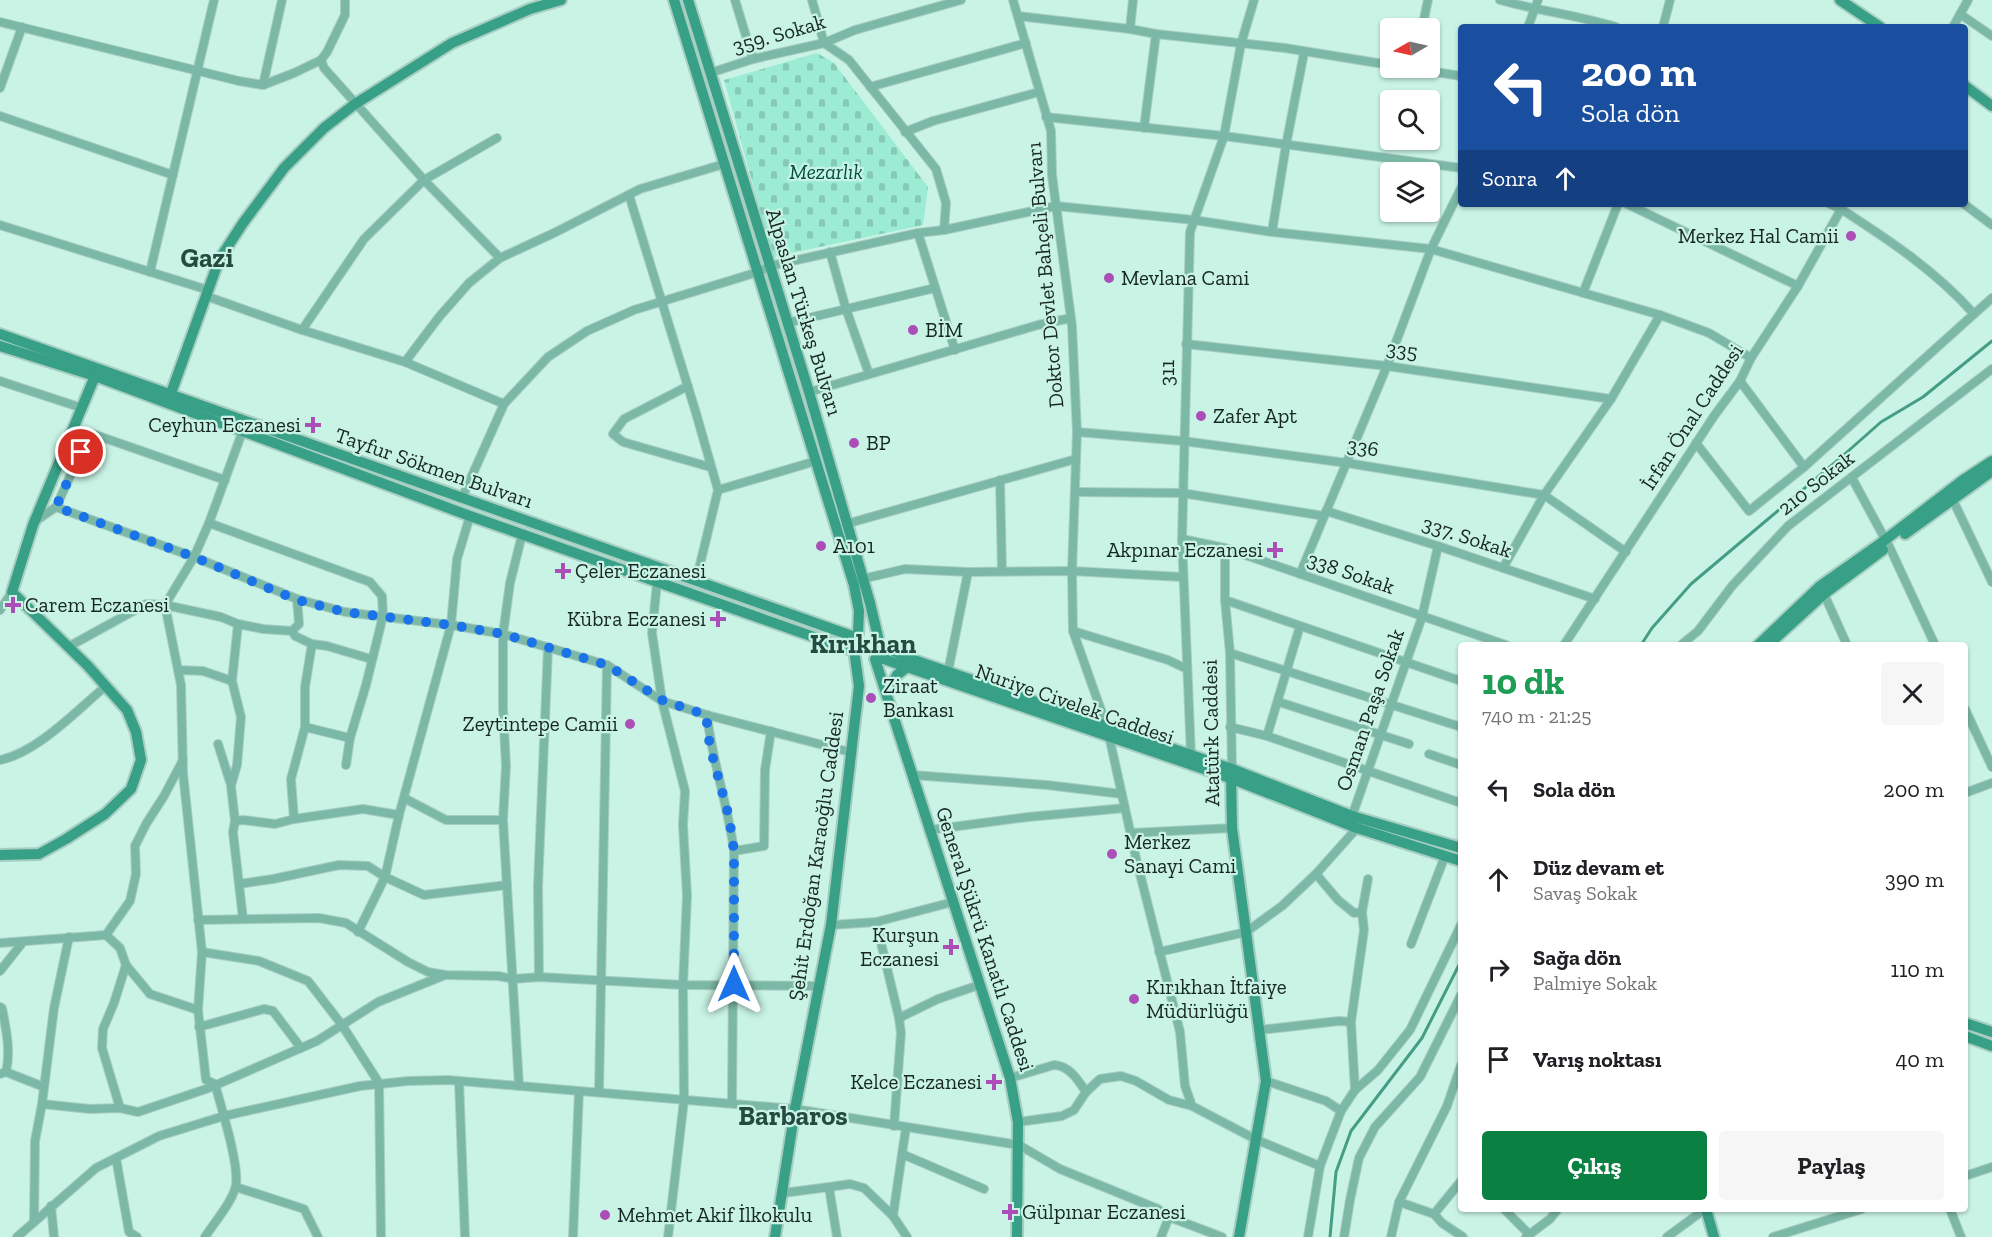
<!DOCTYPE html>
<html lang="tr">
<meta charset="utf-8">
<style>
body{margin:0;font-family:"Zilla Slab",serif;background:#f6f6f6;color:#202124;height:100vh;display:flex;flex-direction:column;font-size:22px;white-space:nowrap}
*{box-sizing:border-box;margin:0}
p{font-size:20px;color:#757577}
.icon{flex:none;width:33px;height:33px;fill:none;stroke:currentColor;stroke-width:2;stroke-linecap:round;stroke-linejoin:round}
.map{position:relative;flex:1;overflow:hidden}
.side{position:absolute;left:1458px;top:642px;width:510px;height:570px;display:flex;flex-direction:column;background:#fff;border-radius:6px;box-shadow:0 2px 4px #0004}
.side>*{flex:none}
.guide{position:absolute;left:1458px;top:24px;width:510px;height:183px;border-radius:6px;box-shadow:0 2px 4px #0004;background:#1a4fa0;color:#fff;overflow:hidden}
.needle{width:39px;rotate:261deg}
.controls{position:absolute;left:1380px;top:18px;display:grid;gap:12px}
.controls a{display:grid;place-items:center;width:60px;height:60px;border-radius:6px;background:#fff;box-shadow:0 2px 4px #0004;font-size:30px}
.pin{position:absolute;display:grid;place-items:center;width:51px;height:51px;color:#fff;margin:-26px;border:3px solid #fff;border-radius:50%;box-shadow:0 2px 6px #0007}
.me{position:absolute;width:66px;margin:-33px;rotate:0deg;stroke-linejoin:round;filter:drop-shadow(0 0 4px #0008)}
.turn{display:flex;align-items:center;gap:21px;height:126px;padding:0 24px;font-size:27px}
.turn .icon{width:78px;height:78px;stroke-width:2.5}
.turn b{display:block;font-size:42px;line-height:51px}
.then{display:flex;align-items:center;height:57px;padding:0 24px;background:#0003;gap:12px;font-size:22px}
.round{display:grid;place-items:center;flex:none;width:63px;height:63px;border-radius:6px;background:#f6f6f6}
.overview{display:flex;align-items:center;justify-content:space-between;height:102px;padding:0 24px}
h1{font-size:36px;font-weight:700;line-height:45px;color:#1e9e55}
.action{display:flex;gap:12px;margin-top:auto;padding:12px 24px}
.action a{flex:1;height:69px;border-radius:6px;background:#0b8043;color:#fff;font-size:24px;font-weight:700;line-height:69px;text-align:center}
.action a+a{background:#f6f6f6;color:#202124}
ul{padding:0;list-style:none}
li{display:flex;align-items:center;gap:18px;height:90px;padding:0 24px}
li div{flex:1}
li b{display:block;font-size:22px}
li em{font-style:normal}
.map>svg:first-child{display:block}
.cemetery{fill:url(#cemetery-stones)}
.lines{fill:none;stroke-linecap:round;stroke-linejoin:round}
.stream{stroke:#469d86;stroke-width:3}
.street-casing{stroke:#a8cec2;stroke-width:10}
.secondary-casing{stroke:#a8cec2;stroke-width:14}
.street{stroke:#7cb8a6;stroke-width:8}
.secondary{stroke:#37a086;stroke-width:10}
.route{stroke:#1a73e8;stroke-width:10;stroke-dasharray:0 18}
.poi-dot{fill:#ac4eb7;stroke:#c8f3e5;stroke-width:2}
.labels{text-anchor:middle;stroke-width:4.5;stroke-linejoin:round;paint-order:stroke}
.street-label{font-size:21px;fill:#172723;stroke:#c8f3e5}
.park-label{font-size:21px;font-style:italic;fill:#025040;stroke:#c8f3e5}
.poi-label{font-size:21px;fill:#172723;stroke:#c8f3e5;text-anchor:start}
.district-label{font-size:27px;font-weight:bold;fill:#254b41;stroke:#c8f3e5}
</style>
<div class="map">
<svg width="1992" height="1237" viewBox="0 0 1992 1237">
<defs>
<pattern id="cemetery-stones" width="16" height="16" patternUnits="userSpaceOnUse" patternTransform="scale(1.5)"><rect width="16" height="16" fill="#9cecd4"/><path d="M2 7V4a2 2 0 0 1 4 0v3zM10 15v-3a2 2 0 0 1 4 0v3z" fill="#86cab6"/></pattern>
</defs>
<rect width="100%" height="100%" fill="#c8f3e5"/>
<path class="cemetery" d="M817,53l17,10 94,124 -5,38 -150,32 -49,-177z"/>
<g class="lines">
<g class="stream">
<path d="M1641,645l11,-17 39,-44 147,-124 43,-38 42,-25 69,-56"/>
<path d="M1330,1237l6,-65 15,-41 71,-93 39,-77"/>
</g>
<g class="street-casing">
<g id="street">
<path d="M345,0v15l-18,37 -6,8 3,8 100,112 76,78"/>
<path d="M735,0l18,59"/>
<path d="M812,0l12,43 25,17 87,109 10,34 -2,27"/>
<path d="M1013,0l38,131 1,44 20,151 5,106 -5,139 1,60 34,96 29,131 44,174 5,54 7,20"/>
<path d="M1500,0c38,11 78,15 116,27"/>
<path d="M1960,14l32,22"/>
<path d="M1018,16l112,13 26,5 129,14 105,17"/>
<path d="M0,22l239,59 24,4 31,-12 27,-13"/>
<path d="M1528,27l10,-27"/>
<path d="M1663,27l7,-27"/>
<path d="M1953,27l15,-27"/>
<path d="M1422,28l6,-28"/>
<path d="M1130,29l3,-29"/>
<path d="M1409,68l52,8"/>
<path d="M710,73l43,-14 71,-16 31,-13 106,-30"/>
<path d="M263,85l19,-85"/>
<path d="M870,87l156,-44"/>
<path d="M0,88l22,-61"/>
<path d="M0,116l173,59"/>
<path d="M1046,117l178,19 237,32"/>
<path d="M1144,128l12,-94"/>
<path d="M905,132l28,-11 106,-29"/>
<path d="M629,195l67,218 22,77"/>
<path d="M1627,204l171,82"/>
<path d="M1830,204l11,5c48,31 95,62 133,105l18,-16"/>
<path d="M1964,204l28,21"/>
<path d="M0,225l208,65"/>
<path d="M1272,232l14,-87 18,-92"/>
<path d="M918,233l37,117"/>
<path d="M830,252l16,57 23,65"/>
<path d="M150,272l64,-272"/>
<path d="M1583,293l35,-89"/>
<path d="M206,296l96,34 103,32 99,42"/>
<path d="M787,323l148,-35"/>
<path d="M302,330l62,-91 60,-59 73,-42"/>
<path d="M1186,344l201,22 224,33"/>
<path d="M405,362l34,-45 30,-34 31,-25 56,-26 84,-43 84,-25"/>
<path d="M0,381l82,27"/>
<path d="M1740,381l64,86 170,-153"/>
<path d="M688,386l-64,33 -11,15 10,8 87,25"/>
<path d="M809,392l229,-67 33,-7"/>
<path d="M1077,432l106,9 164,22 197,32 82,57"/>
<path d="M1696,443l53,68 55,-44"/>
<path d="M1852,478l33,61"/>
<path d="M1000,480l2,91"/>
<path d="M1075,492l107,1 142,23"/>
<path d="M462,498l42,-94 44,-47 39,-26 47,-21 124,-38 12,-6 148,-33 26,-3 112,-24 138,14 78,12 159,17 229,66 49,18 42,25"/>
<path d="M1952,498l40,84"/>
<path d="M56,507l34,-74 135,47"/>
<path d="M1326,511l112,35 157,53"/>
<path d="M34,522l22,-15 138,50 103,42 48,13 106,13 52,9 104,31 55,36 45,14 143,37"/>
<path d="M209,523l161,59 12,14 1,20 -17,69 -16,53 -4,27"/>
<path d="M846,524l230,-65"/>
<path d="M1182,539l43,9 281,97"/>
<path d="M1889,546l46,99"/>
<path d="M1225,548v52l5,53 2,116"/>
<path d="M1503,568l41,-73 67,-96 49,-84"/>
<path d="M1300,574l87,-208 44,-117 30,-61"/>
<path d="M862,579l43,-10 63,3 104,-1 110,6"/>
<path d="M696,581l22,-91 98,-29"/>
<path d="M657,583l-5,50 10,68 23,90 -2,34 4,71 -4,89 1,115 -16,137"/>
<path d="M1824,594l23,51"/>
<path d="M1225,600l236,81"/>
<path d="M0,610l12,-18"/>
<path d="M238,624l-6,57 9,36 -4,48 -6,21 4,35 -2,11 10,87"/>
<path d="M292,631l7,-7 -2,-25"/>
<path d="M1073,631l95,29 19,9"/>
<path d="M1564,645l150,-229 26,-35 11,-23 47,-72 46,-82"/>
<path d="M1681,645l17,-14 34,-45 56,-60 204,-157"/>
<path d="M68,647l78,-43 19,1 56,12 17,7 25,5 29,2 3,5 17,8 15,2 44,13"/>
<path d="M1230,653l231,74"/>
<path d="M178,670l25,1 29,10"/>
<path d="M948,672l20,-100"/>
<path d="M1279,702l130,42"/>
<path d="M1965,709l27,58"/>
<path d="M707,715c5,46 21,90 27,136l-2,252"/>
<path d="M305,727l45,11"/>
<path d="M1230,727l37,9 194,67"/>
<path d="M1267,736l33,-110"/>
<path d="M218,744l13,41"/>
<path d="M1429,754l32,11"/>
<path d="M1191,756l-9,-217 8,-307 34,-96 17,-92 13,-44"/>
<path d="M0,760c38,-8 76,-49 106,-74"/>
<path d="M912,775l135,10 75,9"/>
<path d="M1965,793l27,-10"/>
<path d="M404,798l42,22h57"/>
<path d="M294,819l-3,-40 14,-52v-40l7,-43"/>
<path d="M235,821l8,-1 32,4 19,-5 69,-10 36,6"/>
<path d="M929,830l99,-13 97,-9"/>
<path d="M1131,833l101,-5"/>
<path d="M734,851l30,-5 1,-76 6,-39"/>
<path d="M1316,874l22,26 16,13 8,-1"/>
<path d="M239,884l34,-5 66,-14 29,1 17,11 39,18 83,-10"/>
<path d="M198,920l121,-2 27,5 62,39 20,10 17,3 53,1 16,3 25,-2 144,8 137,1"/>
<path d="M876,922l23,96 2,15 -7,93"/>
<path d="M831,925l45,-3 77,-20"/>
<path d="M358,932l27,-55 14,-62 52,-190 6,-66 13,-43"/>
<path d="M106,935l24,-34 6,-27 -1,-28 11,-22 18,-28 19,-36"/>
<path d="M0,943l106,-8 14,13 6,17 24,29 48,16 8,70 9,4c6,23 24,79 21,101 -3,16 -22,38 -31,52"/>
<path d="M1411,944l34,-88"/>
<path d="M202,952l57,9 49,20 34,44 37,58 2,154"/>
<path d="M1159,952l87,-20 36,-26 34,-32 41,-46 -5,-12 70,-199 16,-71"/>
<path d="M0,971l23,-29"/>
<path d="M539,977l-1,-91 10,-238"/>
<path d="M0,1007l2,1c4,21 9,43 4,64"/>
<path d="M198,1010l4,-58 -19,-179 -2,-88 -16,-80 29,-48 15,-34 34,-93"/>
<path d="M899,1018l39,-19 41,-14"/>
<path d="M199,1027l65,-18 9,2 28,37"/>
<path d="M1260,1030l79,-9 12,1"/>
<path d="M0,1074l6,-2 38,15"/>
<path d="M1010,1078l44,-13c16,1 24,15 32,27"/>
<path d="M459,1081l6,156"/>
<path d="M1266,1081l60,20 15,10"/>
<path d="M519,1086l-16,-266 3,-54 -3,-58v-74l7,-51 12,-48"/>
<path d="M1355,1090l-4,-68 13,-92 -2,-18 6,-33"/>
<path d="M599,1092l8,-427"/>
<path d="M42,1104l48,5 30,-1 18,4 71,-24 108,-47 61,-39 67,-27"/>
<path d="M120,1108l-18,-60 1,-19 11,-26 12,-38"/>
<path d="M1018,1122l44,-6 12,-6 12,-18 14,-13 21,-3 15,5 33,19 23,6 65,34 63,26"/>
<path d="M902,1154l4,-26"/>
<path d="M116,1158l13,74 8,5"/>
<path d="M1965,1176l27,-9"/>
<path d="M236,1187l68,22 14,28"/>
<path d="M829,1187l21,-3 14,4 29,28 14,21"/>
<path d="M783,1193l46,-6 8,50"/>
<path d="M1399,1202l35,12 8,9 21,14"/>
<path d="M51,1206l3,31"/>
<path d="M1504,1209l25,25"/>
<path d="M1950,1209l11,28"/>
<path d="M1434,1214l27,-33"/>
<path d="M893,1216l9,-62 82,35"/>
<path d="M34,1222l1,-81 7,-37 12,-96 15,-71"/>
<path d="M17,1237l79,-69 63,-32 65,-20 136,-30 48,-5 40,-1 347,29 224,36 41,24 98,40 11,8 53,20"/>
<path d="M573,1237l6,-146"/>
<path d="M1161,1237l8,-20"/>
<path d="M1308,1237l12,-71 21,-55 14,-21 23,-20 32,-40 51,-105"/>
<path d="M1344,1237l6,-37 9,-42 16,-31 45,-50 41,-82"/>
<path d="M1391,1237l8,-35 48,-96 14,-41"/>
<path d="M1526,1237l24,-18 8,-10"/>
<path d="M1667,1237l38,-28"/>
<path d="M1773,1237l89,-28"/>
</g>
</g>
<g class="secondary-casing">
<g id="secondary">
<path d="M674,0l180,585 5,26 -1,23"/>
<path d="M688,0l121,392 61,211 8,34"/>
<path d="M1840,0l40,27"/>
<path d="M1965,86l27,20"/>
<path d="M0,334l855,303"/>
<path d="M0,346l95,30 375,140 381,134"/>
<path d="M170,396l49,-136 24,-37 41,-55 40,-40 31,-24 97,-61 78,-34 31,-9"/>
<path d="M1905,534l87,-63"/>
<path d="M1758,645l62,-59 61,-43 82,-63 29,-19"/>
<path d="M1768,645l56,-51 59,-44"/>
<path d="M882,646l29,13 321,110 120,47 109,32"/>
<path d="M878,657l352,121 127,50 104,33"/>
<path d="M875,659l135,419 8,44 -1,115"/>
<path d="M887,692l10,-17 10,-8"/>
<path d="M1231,774l1,54 34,253 -27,156"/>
<path d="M0,855l39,-1 27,-15 39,-25 26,-25 10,-29 -5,-28 -9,-22 -39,-44 -76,-74 21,-67 62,-149"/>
<path d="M1965,1023l27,9"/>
<path d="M1965,1036l27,10"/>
<path d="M1706,1209l8,28"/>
<path d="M775,1237l20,-128 36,-184 28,-239 -4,-29"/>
</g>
</g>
<use href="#street" class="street"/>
<use href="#secondary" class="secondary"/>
</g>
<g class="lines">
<path class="route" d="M81,452l-25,55 138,50 103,43 48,12 106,13 52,9 104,31 55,35 44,15 4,32 19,70 5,34v133"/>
</g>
<g class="poi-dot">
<circle cx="1851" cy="236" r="6"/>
<circle cx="1109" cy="278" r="6"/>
<circle cx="913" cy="330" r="6"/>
<circle cx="1201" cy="416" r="6"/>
<path d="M310 416h6v6h6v6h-6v6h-6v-6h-6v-6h6z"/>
<circle cx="854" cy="443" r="6"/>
<circle cx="821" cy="546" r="6"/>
<path d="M1272 541h6v6h6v6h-6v6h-6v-6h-6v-6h6z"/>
<path d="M560 562h6v6h6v6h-6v6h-6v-6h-6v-6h6z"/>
<path d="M10 596h6v6h6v6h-6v6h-6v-6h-6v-6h6z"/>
<path d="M715 610h6v6h6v6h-6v6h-6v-6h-6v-6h6z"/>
<circle cx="871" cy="698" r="6"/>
<circle cx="630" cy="724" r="6"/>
<circle cx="1112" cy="854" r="6"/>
<path d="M948 938h6v6h6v6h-6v6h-6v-6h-6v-6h6z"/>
<circle cx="1134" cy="999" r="6"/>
<path d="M991 1073h6v6h6v6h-6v6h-6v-6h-6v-6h6z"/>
<path d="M1007 1203h6v6h6v6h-6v6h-6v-6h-6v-6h6z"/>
<circle cx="605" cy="1215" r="6"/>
</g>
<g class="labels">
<g class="street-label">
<text transform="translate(779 34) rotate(-16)" y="7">359. Sokak</text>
<text transform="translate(1045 275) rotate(-95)" y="7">Doktor Devlet Bahçeli Bulvarı</text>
<text transform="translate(804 312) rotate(73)" y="7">Alpaslan Türkeş Bulvarı</text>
<text transform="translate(1402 350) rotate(8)" y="7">335</text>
<text transform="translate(1167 373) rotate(-89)" y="7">311</text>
<text transform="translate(1692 417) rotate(-57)" y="7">İrfan Önal Caddesi</text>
<text transform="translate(1363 447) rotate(9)" y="7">336</text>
<text transform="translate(434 468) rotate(19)" y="7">Tayfur Sökmen Bulvarı</text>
<text transform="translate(1816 483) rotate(-38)" y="7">210 Sokak</text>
<text transform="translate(1467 537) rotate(18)" y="7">337. Sokak</text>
<text transform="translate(1351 573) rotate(19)" y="7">338 Sokak</text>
<text transform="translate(1075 704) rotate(19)" y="7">Nuriye Civelek Caddesi</text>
<text transform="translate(1370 710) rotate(-71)" y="7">Osman Paşa Sokak</text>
<text transform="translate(1211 733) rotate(-91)" y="7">Atatürk Caddesi</text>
<text transform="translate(816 856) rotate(-82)" y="7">Şehit Erdoğan Karaoğlu Caddesi</text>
<text transform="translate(985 939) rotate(72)" y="7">General Şükrü Kanatlı Caddesi</text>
</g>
<g class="park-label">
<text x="826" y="179">Mezarlık</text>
</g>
<g class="poi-label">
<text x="1839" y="243" text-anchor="end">Merkez Hal Camii</text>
<text x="1121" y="285">Mevlana Cami</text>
<text x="925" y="337">BİM</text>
<text x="1213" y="423">Zafer Apt</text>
<text x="301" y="432" text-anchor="end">Ceyhun Eczanesi</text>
<text x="866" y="450">BP</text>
<text x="833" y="553">A101</text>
<text x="1263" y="557" text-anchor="end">Akpınar Eczanesi</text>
<text x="575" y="578">Çeler Eczanesi</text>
<text x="25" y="612">Carem Eczanesi</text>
<text x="706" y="626" text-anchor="end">Kübra Eczanesi</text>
<text x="883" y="693">Ziraat<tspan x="883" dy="24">Bankası</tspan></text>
<text x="618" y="731" text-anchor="end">Zeytintepe Camii</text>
<text x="1124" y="849">Merkez<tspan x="1124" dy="24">Sanayi Cami</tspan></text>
<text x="939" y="942" text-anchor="end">Kurşun<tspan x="939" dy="24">Eczanesi</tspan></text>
<text x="1146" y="994">Kırıkhan İtfaiye<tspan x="1146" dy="24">Müdürlüğü</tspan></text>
<text x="982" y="1089" text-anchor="end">Kelce Eczanesi</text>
<text x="1022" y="1219">Gülpınar Eczanesi</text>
<text x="617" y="1222">Mehmet Akif İlkokulu</text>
</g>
<g class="district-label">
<text x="207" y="267">Gazi</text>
<text x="863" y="653">Kırıkhan</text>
<text x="793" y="1125">Barbaros</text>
</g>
</g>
</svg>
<div class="controls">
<a><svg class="needle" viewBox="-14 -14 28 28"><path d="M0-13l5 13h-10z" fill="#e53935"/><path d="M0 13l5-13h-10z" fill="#757577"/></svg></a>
<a><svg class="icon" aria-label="search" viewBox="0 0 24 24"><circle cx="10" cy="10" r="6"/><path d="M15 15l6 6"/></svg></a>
<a><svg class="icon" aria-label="layers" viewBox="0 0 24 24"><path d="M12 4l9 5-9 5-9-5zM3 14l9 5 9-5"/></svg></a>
</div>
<div class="pin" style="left:81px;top:452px;background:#d93025"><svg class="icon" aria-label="arrive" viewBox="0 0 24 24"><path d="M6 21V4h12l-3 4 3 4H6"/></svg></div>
<svg class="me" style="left:734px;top:984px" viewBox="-20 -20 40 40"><path d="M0-17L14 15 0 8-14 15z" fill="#1a73e8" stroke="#fff" stroke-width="4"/></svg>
<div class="guide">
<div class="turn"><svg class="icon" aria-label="left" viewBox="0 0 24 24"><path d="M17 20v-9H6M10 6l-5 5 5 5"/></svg><div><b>200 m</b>Sola dön</div></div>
<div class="then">Sonra<svg class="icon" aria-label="ahead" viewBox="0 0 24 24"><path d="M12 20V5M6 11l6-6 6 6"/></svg></div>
</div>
<section class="side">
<div class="overview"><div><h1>10 dk</h1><p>740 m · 21:25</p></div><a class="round"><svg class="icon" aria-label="close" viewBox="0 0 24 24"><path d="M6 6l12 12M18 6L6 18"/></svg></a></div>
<ul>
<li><svg class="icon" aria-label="left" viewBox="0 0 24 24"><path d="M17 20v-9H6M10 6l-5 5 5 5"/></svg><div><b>Sola dön</b></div><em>200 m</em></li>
<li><svg class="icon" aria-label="ahead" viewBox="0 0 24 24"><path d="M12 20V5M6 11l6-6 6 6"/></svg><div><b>Düz devam et</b><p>Savaş Sokak</p></div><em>390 m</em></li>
<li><svg class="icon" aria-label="right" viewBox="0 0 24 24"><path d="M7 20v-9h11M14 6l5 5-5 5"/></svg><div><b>Sağa dön</b><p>Palmiye Sokak</p></div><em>110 m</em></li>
<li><svg class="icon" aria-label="arrive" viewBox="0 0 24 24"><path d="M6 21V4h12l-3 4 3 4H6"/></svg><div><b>Varış noktası</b></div><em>40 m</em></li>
</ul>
<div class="action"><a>Çıkış</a><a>Paylaş</a></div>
</section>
</div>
